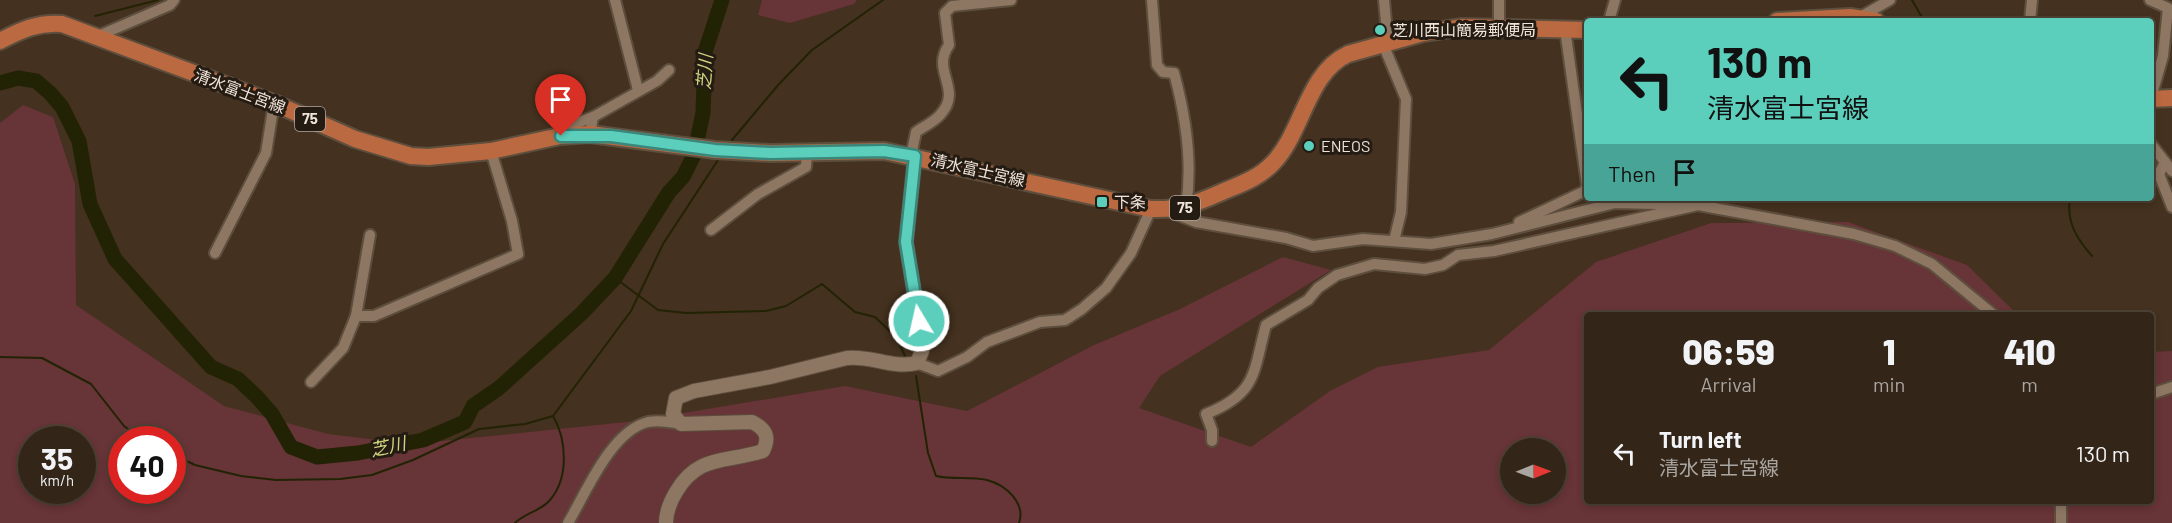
<!DOCTYPE html>
<meta charset="utf-8">
<style>
body{margin:0;font-family:Barlow,"Noto Sans JP",sans-serif;background:#3b2d20;color:#f1f3f6;height:100vh;display:flex;flex-direction:column;font-size:22px;white-space:nowrap}
*{box-sizing:border-box;margin:0}
p{font-size:20px;color:#a9a5a1}
.icon{flex:none;width:33px;height:33px;fill:none;stroke:currentColor;stroke-width:2;stroke-linecap:round;stroke-linejoin:round}
.map{position:relative;flex:1;overflow:hidden}
.side{position:absolute;left:1584px;top:312px;width:570px;height:192px;display:flex;flex-direction:column;background:#332517;border-radius:6px;box-shadow:0 3px 9px #0003,0 0 0 2px #4e4236}
.side>*{flex:none}
.hud{position:absolute;left:1584px;top:18px;width:570px;height:183px;border-radius:6px;box-shadow:0 3px 9px #0003,0 0 0 2px #4e4236;background:#5bcebc;color:#111;overflow:hidden}
.needle{width:39px;rotate:89deg}
.controls{position:absolute;left:1500px;top:438px;display:grid;gap:12px}
.controls a{display:grid;place-items:center;width:66px;height:66px;border-radius:50%;background:#332517;box-shadow:0 3px 9px #0003,0 0 0 2px #4e4236;font-size:30px}
.speed{position:absolute;left:18px;top:426px;display:flex;gap:12px;font-size:30px;font-weight:700;text-align:center}
.speed>*{display:grid;place-content:center;width:78px;height:78px;border-radius:50%;background:#332517;box-shadow:0 3px 9px #0003,0 0 0 2px #4e4236;line-height:1}
.speed small{font-size:15px;font-weight:400}
.speed .limit{border:9px solid #d22;background:#fff;color:#111}
.pin{position:absolute;display:grid;place-items:center;width:51px;height:51px;color:#fff;margin:-62px -26px;border-radius:50% 50% 50% 0;rotate:-45deg;box-shadow:0 0 6px #0007}
.pin .icon{rotate:45deg}
.me{position:absolute;width:66px;margin:-33px;rotate:351deg;stroke-linejoin:round;filter:drop-shadow(0 0 4px #0008)}
.turn{display:flex;align-items:center;gap:21px;height:126px;padding:0 24px;font-size:27px}
.turn .icon{width:78px;height:78px;stroke-width:2.5}
.turn b{display:block;font-size:42px;line-height:51px}
.then{display:flex;align-items:center;height:57px;padding:0 24px;background:#0003;gap:12px;font-size:22px}
.eta{display:flex;justify-content:space-evenly;align-items:center;height:102px;text-align:center}
.eta b{font-size:36px;font-weight:800;line-height:42px}
ul{padding:0;list-style:none}
li{display:flex;align-items:center;gap:18px;height:78px;padding:0 24px}
li div{flex:1}
li b{display:block;font-size:22px}
li em{font-style:normal}
.map>svg:first-child{display:block}
.green{fill:#673437;fill-rule:evenodd}
.lines{fill:none;stroke-linecap:round;stroke-linejoin:round}
.stream{stroke:#222304;stroke-width:2}
.river{stroke:#222304;stroke-width:15}
.minor-casing{stroke:#5d4e3d;stroke-width:14}
.tertiary-casing{stroke:#5d4e3d;stroke-width:16}
.primary-casing{stroke:#5d4e3d;stroke-width:20}
.minor{stroke:#8d7763;stroke-width:10}
.tertiary{stroke:#8d7763;stroke-width:14}
.primary{stroke:#bb6941;stroke-width:16}
.route-casing{stroke:#3b867a;stroke-width:15}
.route{stroke:#5bcebc;stroke-width:10}
.poi-dot{fill:#5bcebc;stroke:#241b13;stroke-width:2}
.labels{text-anchor:middle;stroke-width:6;stroke-linejoin:round;paint-order:stroke}
.shield{fill:#241b13;stroke:#b3a79d;stroke-width:1.5}
.shield-label{font-size:15px;font-weight:bold;fill:#f0e3d8}
.poi-label{font-size:16px;fill:#f0e3d8;stroke:#241b13;text-anchor:start}
.street-label{font-size:16px;fill:#f0e3d8;stroke:#241b13}
.water-label{font-size:18px;font-style:italic;fill:#ced47c;stroke:#241b13}
</style>
<div class="map">
<svg width="2172" height="523" viewBox="0 0 2172 523">
<rect width="100%" height="100%" fill="#44311f"/>
<g class="green">
<path d="M762,0h95l-3,4 -64,19 -32,-8z"/>
<path d="M23,105l30,12 22,67 1,121 148,101 104,28 84,10 224,-23 209,-35 122,25 127,-66 86,-36 103,-52 48,13 -171,106 -21,32 112,39 79,-56 48,-24 111,-17 107,-88 115,-39 137,-1 119,43 51,50h-431v186h564v-149l21,-1v172h-2172v-400zM32,440h50v50h-50zM122,440h50v50h-50zM1510,448h46v46h-46z"/>
</g>
<g class="lines">
<g class="stream">
<path d="M1912,0l12,21"/>
<path d="M95,16l63,-16"/>
<path d="M732,140l47,-56 33,-34 71,-50"/>
<path d="M2070,198c-4,24 7,41 22,58"/>
<path d="M615,278l43,32 28,3 80,-2 20,-5 36,-22 33,28 20,5 21,20 9,19"/>
<path d="M0,357l42,1 49,26 33,42 19,14"/>
<path d="M916,376l12,77 8,23c17,4 34,0 51,4 19,5 39,23 32,43"/>
<path d="M172,454l23,11 46,11 35,4 64,-1 32,-4 41,-15 66,-31 46,-5 28,-8 78,-105 32,-67 55,-84"/>
<path d="M515,523c10,-10 26,-12 35,-23 19,-22 17,-60 3,-84"/>
</g>
<path class="river" d="M0,83l18,-5 18,3 14,12 12,14 17,34 11,63 25,55 96,108 27,12 19,18 15,17 19,33 26,10 41,-4 65,-13 42,-18 8,-16 26,-18 83,-75 33,-35 54,-86 14,-15 11,-22 9,-42 2,-61 17,-52"/>
<g class="minor-casing">
<g id="minor">
<path d="M615,0l23,90"/>
<path d="M1152,0l5,65 6,7 11,1c12,44 19,89 12,134"/>
<path d="M1384,0l4,43"/>
<path d="M1499,0v27"/>
<path d="M2150,0l18,8 -5,48 -12,42"/>
<path d="M1860,17l30,-17"/>
<path d="M1609,21l6,-21"/>
<path d="M2030,21l2,-21"/>
<path d="M98,36l72,-31 4,-5"/>
<path d="M1383,44l23,55 -5,113 -7,29"/>
<path d="M571,125l22,-8"/>
<path d="M590,134l3,-17 64,-36 12,-11"/>
<path d="M2151,144l21,27"/>
<path d="M911,156l5,-24c7,-5 18,-10 24,-17 24,-26 -10,-44 9,-70l-4,-32 7,-7 59,-6"/>
<path d="M2165,162l-6,12 13,33"/>
<path d="M1168,211l28,11 90,16 27,8 50,-7 68,5 61,-10 123,-31 83,2 156,29 41,12 37,18 62,51"/>
<path d="M1519,222l66,-31 2,-6 -22,-156"/>
<path d="M711,230l47,-36 48,-27 1,-15"/>
<path d="M215,253l51,-100 8,-50"/>
<path d="M356,316h18l144,-62 -6,-33 -21,-70"/>
<path d="M917,363l21,8 29,-14 20,-15 53,-20 25,-2 17,-11 24,-21 25,-35 20,-44"/>
<path d="M311,382l32,-34 13,-32 14,-81"/>
<path d="M2151,394l21,-7"/>
<path d="M1212,441v-11l-6,-16c52,-21 47,-42 60,-89l42,-25 10,-12 19,-13 37,-11 51,5 18,-4 15,-10 36,-4 204,-46 14,-7"/>
<path d="M2061,501v22"/>
<path d="M568,523c18,-30 43,-92 80,-101 11,-2 22,0 33,2"/>
</g>
</g>
<g class="tertiary-casing">
<path id="tertiary" d="M666,523c0,-12 4,-21 10,-31 22,-38 50,-29 87,-41 7,-14 3,-22 -11,-29l-71,2 -8,-10 3,-16 18,-7 76,-14 77,-19c24,-3 46,11 70,5l5,-12v-11l-16,-98 9,-86"/>
</g>
<g class="primary-casing">
<g id="primary">
<path d="M1777,21l73,-4 26,4"/>
<path d="M0,41c21,-11 38,-19 62,-17l212,79 81,36 56,17 17,1 63,-6 69,-15 30,-2 125,16 55,3 114,-2 267,58c29,1 44,-5 71,-17 19,-8 37,-14 51,-29 30,-31 34,-90 75,-109l75,-21 40,-6 124,3"/>
<path d="M2151,99l21,-1"/>
</g>
</g>
<use href="#minor" class="minor"/>
<use href="#tertiary" class="tertiary"/>
<use href="#primary" class="primary"/>
</g>
<g class="lines">
<g class="route-casing">
<path id="route" d="M561,136h50l104,14 55,3 114,-2 31,5 -9,86 13,79"/>
</g>
<use href="#route" class="route"/>
</g>
<g class="poi-dot">
<circle cx="1380" cy="30" r="6"/>
<circle cx="1309" cy="146" r="6"/>
<rect x="1096" y="196" width="12" height="12" rx="3"/>
</g>
<g class="labels">
<g class="shield">
<rect x="295" y="107" width="30" height="24" rx="4.5"/>
<rect x="1170" y="196" width="30" height="24" rx="4.5"/>
</g>
<g class="shield-label">
<text x="310" y="124">75</text>
<text x="1185" y="213">75</text>
</g>
<g class="poi-label">
<text x="1392" y="36">芝川西山簡易郵便局</text>
<text x="1321" y="152">ENEOS</text>
<text x="1114" y="208">下条</text>
</g>
<g class="street-label">
<text transform="translate(240 91) rotate(21)" y="6">清水富士宮線</text>
<text transform="translate(978 170) rotate(13)" y="6">清水富士宮線</text>
</g>
<g class="water-label">
<text transform="translate(705 72) rotate(-86)" y="6">芝川</text>
<text transform="translate(388 447) rotate(-12)" y="6">芝川</text>
</g>
</g>
</svg>
<div class="controls">
<a><svg class="needle" viewBox="-14 -14 28 28"><path d="M0-13l5 13h-10z" fill="#e53935"/><path d="M0 13l5-13h-10z" fill="#a9a5a1"/></svg></a>
</div>
<div class="speed"><div>35<small>km/h</small></div><div class="limit">40</div></div>
<div class="pin" style="left:561px;top:136px;background:#d93025"><svg class="icon" aria-label="arrive" viewBox="0 0 24 24"><path d="M6 21V4h12l-3 4 3 4H6"/></svg></div>
<svg class="me" style="left:919px;top:321px" viewBox="-20 -20 40 40"><circle r="17" fill="#5bcebc" stroke="#fff" stroke-width="3"/><path d="M0-11L8 9 0 5-8 9z" fill="#fff"/></svg>
<div class="hud">
<div class="turn"><svg class="icon" aria-label="left" viewBox="0 0 24 24"><path d="M17 20v-9H6M10 6l-5 5 5 5"/></svg><div><b>130 m</b>清水富士宮線</div></div>
<div class="then">Then<svg class="icon" aria-label="arrive" viewBox="0 0 24 24"><path d="M6 21V4h12l-3 4 3 4H6"/></svg></div>
</div>
<section class="side">
<div class="eta">
<div><b>06:59</b><p>Arrival</p></div>
<div><b>1</b><p>min</p></div>
<div><b>410</b><p>m</p></div>
</div>
<ul>
<li><svg class="icon" aria-label="left" viewBox="0 0 24 24"><path d="M17 20v-9H6M10 6l-5 5 5 5"/></svg><div><b>Turn left</b><p>清水富士宮線</p></div><em>130 m</em></li>
</ul>
</section>
</div>
